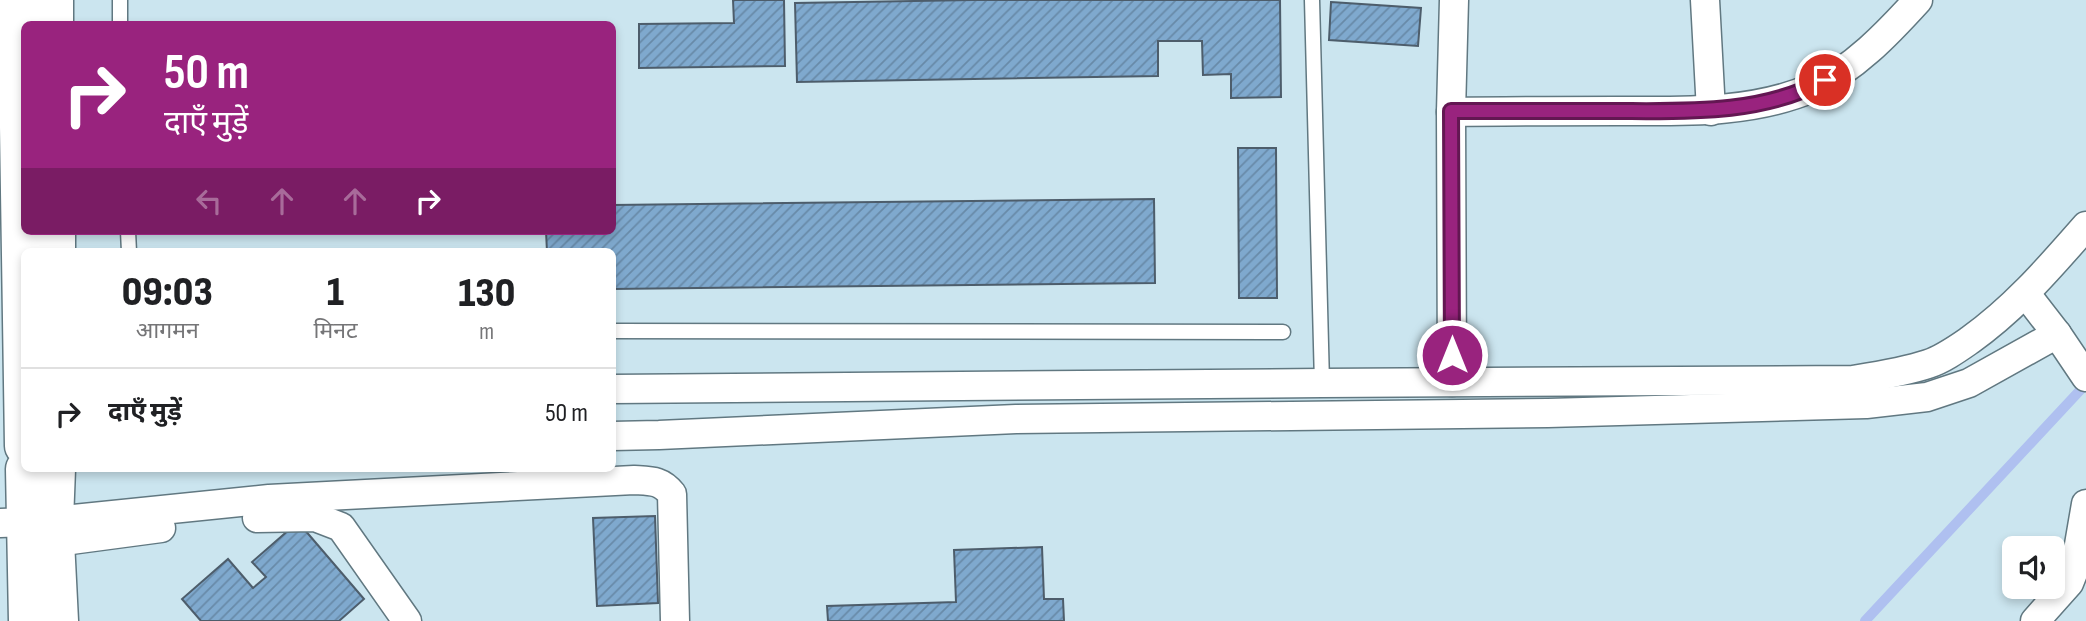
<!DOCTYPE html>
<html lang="hi">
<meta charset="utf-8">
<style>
body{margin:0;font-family:"Sofia Sans Condensed","Noto Sans Devanagari",sans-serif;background:#f6f6f6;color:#202124;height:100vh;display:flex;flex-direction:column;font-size:26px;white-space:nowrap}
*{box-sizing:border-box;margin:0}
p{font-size:23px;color:#757577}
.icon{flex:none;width:38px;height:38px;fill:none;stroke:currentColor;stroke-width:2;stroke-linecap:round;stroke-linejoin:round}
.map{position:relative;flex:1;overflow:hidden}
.sheet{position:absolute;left:21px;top:248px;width:595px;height:224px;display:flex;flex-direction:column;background:#fff;border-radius:10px;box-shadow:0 4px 10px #0003}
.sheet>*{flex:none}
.banner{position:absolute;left:21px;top:21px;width:595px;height:214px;border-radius:10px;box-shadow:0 4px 10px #0003;background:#99237e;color:#fff;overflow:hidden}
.tools{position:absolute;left:2002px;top:536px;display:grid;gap:14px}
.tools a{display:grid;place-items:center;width:63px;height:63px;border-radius:10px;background:#fff;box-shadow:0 4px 10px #0003;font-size:35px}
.pin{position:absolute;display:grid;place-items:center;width:60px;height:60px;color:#fff;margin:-30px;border:4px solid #fff;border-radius:50%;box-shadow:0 2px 7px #0007}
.me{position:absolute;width:77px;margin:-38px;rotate:0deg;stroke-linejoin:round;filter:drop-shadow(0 0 5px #0008)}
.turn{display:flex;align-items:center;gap:24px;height:147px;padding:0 28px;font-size:32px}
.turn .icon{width:91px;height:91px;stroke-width:2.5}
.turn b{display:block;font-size:49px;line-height:60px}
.lanes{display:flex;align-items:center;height:66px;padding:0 28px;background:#0003;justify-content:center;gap:35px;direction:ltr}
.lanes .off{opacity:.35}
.eta{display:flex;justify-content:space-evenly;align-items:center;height:119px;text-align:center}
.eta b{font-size:42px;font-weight:800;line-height:49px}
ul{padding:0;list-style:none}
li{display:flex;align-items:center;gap:21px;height:91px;padding:0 28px;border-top:2px solid #e0e0e0}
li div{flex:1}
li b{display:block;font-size:26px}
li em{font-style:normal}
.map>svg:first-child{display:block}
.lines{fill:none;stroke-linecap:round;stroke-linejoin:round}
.stream{stroke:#afc0f0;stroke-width:10}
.building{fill:url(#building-hatch);stroke:#4d5d6b;stroke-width:2}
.lane-casing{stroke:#617881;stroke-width:17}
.street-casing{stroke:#617881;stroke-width:31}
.secondary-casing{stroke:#617881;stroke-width:41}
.lane{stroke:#fff;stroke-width:14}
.street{stroke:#fff;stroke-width:28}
.secondary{stroke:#fff;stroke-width:38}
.route-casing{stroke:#631752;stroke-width:18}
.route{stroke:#99237e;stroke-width:12}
</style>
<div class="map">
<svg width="2086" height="621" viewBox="0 0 2086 621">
<defs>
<pattern id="building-hatch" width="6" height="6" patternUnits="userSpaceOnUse" patternTransform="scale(1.75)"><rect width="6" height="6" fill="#7fa9ce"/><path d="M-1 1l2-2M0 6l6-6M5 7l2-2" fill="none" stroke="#688aa8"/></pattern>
</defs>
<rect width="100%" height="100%" fill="#cbe5ef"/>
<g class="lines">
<path class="stream" d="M1865,621l221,-237"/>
</g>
<g class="building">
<path d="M733,0h51l1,66 -146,2v-44l95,-1z"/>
<path d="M973,0h307l1,97 -50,1v-24l-28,1 -1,-34h-44v35l-361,6 -2,-79z"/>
<path d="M1331,2l90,6 -3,38 -89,-6z"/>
<path d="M1238,148h38l1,150h-38z"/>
<path d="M1154,199l1,84 -543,6v-37h-65l-1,-21h66v-26z"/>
<path d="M655,516l3,87 -61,3 -4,-88z"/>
<path d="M298,522l66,77 -25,22h-138l-19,-22 46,-40 25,29 13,-11 -14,-15z"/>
<path d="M1042,547l2,52h19l1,22h-236l-1,-15 129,-4 -2,-52z"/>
</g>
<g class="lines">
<g class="lane-casing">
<g id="lane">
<path d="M120,0v24"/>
<path d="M1312,0l10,383"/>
<path d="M128,231l1,21"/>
<path d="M612,331l671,1"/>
</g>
</g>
<g class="street-casing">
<g id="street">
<path d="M1705,0l6,111"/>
<path d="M1451,112c56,-1 111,-1 166,-1 65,0 134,3 195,-23 41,-18 76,-55 106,-88"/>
<path d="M2026,294l31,40 29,43"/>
<path d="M1452,382l-1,-270 3,-112"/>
<path d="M612,389l710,-6 531,-3c25,-4 51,-8 75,-16 15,-5 29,-15 42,-24 45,-32 80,-73 116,-114"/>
<path d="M612,436l47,-1 357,-16 532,-6 318,-9 61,-7 42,-14 88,-49"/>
<path d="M257,518l58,-1 26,10 66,94"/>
<path d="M0,523l54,-2 215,-22 365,-19c17,1 27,0 38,14l3,127"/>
<path d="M56,542l105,-14"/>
<path d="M2035,621l34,-38 6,-15 11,-64"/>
</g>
</g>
<g class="secondary-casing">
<g id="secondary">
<path d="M17,0l7,446"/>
<path d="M54,0v24"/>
<path d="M56,231v21"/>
<path d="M25,469l3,152"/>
<path d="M56,469l-2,52 5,100"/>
</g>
</g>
<use href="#lane" class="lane"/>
<use href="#street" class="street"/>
<use href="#secondary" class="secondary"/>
</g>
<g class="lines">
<g class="route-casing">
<path id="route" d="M1452,355l-1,-244c53,0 105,0 157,0 72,0 151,5 217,-31"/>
</g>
<use href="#route" class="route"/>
</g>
</svg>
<div class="tools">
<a><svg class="icon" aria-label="sound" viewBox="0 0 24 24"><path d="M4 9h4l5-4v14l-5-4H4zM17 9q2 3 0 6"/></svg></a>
</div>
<div class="pin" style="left:1825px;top:80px;background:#d93025"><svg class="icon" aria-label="arrive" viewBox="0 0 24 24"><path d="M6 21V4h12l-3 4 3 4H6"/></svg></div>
<svg class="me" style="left:1452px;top:355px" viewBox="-20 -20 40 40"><circle r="17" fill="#99237e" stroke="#fff" stroke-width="3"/><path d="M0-11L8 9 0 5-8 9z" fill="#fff"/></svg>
<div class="banner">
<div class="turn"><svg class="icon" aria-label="right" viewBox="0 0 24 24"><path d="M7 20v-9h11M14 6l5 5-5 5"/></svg><div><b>50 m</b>दाएँ मुड़ें</div></div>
<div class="lanes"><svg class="icon off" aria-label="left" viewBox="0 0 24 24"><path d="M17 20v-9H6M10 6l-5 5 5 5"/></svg><svg class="icon off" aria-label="ahead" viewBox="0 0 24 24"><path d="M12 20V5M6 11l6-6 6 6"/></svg><svg class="icon off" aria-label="ahead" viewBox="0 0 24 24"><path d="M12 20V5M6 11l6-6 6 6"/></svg><svg class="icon" aria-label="right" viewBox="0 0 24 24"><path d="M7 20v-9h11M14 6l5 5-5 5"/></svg></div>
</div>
<section class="sheet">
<div class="eta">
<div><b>09:03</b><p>आगमन</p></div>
<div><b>1</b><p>मिनट</p></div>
<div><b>130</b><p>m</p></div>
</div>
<ul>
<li><svg class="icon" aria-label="right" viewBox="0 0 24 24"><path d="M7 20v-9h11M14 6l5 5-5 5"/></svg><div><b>दाएँ मुड़ें</b></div><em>50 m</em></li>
</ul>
</section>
</div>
